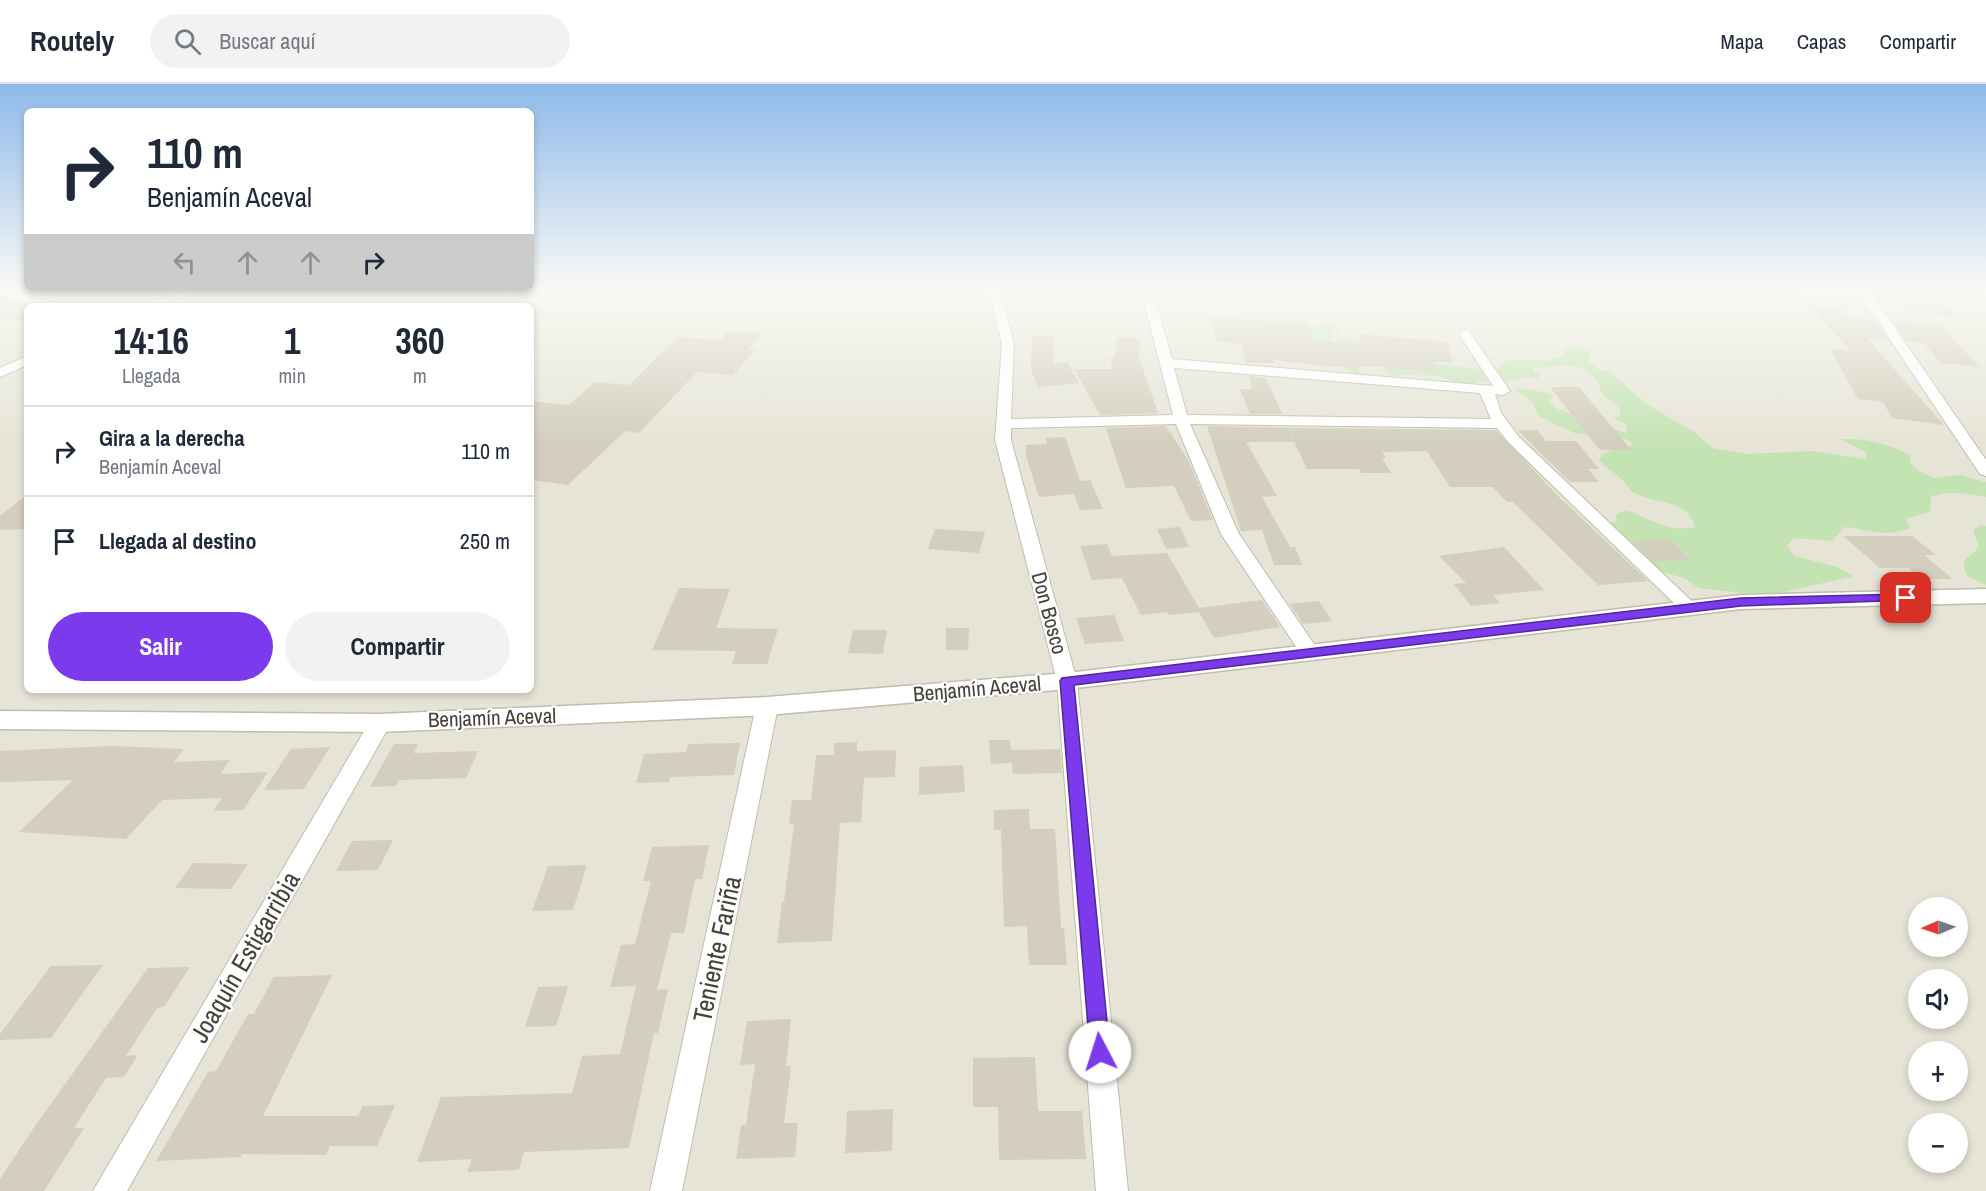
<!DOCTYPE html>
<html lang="es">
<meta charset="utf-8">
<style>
body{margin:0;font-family:"Archivo Narrow",sans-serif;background:#f2f2f3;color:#1f2937;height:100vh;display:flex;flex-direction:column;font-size:22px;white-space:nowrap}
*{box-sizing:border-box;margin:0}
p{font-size:20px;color:#747a83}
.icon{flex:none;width:33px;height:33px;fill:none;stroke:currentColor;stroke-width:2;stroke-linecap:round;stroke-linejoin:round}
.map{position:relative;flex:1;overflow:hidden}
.side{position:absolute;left:24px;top:219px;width:510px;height:390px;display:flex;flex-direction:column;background:#fff;border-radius:9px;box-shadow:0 3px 9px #0003}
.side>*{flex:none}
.guide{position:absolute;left:24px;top:24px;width:510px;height:183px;border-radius:9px;box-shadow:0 3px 9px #0003;background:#fff;color:#1f2937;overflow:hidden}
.needle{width:39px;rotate:268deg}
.buttons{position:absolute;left:1908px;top:813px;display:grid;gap:12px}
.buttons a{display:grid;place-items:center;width:60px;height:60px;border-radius:50%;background:#fff;box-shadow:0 3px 9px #0003;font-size:30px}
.pin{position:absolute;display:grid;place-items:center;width:51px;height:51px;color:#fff;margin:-26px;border-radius:12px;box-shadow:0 3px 9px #0006}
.me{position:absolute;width:66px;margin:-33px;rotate:355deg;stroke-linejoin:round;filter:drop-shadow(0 0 4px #0008)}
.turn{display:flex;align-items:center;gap:21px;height:126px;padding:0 24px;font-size:27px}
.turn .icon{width:78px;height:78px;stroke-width:2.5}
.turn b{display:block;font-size:42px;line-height:51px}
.lanes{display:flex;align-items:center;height:57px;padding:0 24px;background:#0003;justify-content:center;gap:30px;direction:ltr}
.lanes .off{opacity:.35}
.eta{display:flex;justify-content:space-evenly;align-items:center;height:102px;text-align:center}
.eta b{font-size:36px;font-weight:800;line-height:42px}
.cta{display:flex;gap:12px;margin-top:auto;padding:12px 24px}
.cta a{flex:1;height:69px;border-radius:36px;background:#7c3aed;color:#fff;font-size:24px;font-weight:800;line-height:69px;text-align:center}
.cta a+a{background:#f2f2f3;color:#1f2937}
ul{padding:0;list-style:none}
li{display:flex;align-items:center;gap:18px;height:90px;padding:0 24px;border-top:2px solid #e0e1e3}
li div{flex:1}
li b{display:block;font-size:22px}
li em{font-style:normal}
header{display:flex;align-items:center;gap:36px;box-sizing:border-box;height:84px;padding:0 30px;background:#fff;border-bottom:2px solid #e0e1e3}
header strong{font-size:28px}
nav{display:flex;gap:33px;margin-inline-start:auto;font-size:21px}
.search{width:420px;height:54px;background:#f2f2f3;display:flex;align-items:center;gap:15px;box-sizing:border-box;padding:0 21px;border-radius:33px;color:#747a83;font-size:22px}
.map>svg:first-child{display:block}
.residential{fill:#e6e4d6;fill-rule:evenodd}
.green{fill:#c4e3b3}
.building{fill:#d3cebd}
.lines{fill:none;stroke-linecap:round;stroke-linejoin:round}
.minor-casing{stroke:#c0bdad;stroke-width:2}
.tertiary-casing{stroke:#c0bdad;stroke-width:3}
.minor{fill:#fff;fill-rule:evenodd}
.tertiary{fill:#fff;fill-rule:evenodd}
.route{fill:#7c3aed;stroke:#51269a;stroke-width:1.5}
.labels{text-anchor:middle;stroke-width:4.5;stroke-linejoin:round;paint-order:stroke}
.street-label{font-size:21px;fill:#454237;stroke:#fff}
.near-street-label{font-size:26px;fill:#454237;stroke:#fff}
</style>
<header>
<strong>Routely</strong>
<div class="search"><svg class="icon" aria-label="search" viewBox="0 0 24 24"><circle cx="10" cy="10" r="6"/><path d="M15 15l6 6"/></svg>Buscar aquí</div>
<nav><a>Mapa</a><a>Capas</a><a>Compartir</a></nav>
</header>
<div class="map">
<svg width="1986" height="1107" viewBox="0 0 1986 1107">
<rect width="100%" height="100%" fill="#f2f1e7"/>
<path class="residential" d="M0,205h1986v902h-1986zM27,222h504v384h-504zM1918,824h40v38h-40zM1918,896h40v38h-40zM1918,968h40v38h-40zM1918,1040h40v38h-40z"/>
<g class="green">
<path d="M1323,241c8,0 14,-1 18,6l-9,2 -3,7 5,2 5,-5 7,1 89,23 2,3 56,7 15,-11c20,-2 37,5 56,-5l3,-8 5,-1 18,6 -2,8 9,9 13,2 36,33 48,28 18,16 35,6 64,-3 54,8 2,-6 -26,-14c25,-1 48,5 69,16v7l8,8 15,8 28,-3 25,7v15c-19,-3 -37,-8 -55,0l-1,15 -24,7 4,9c-25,10 -40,2 -65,-1l-13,14 -38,-3 -7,8 8,10 42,11 17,9 -74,17h-39l-42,-5 -15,-10 -25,-7 -57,-48 15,-1 -1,-8 11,-4c23,9 42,23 68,17 -10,-31 -40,-21 -62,-35 -6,-5 -10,-13 -16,-17 -7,-6 -12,-8 -18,-15l3,-6c10,-5 20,-4 31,-9l-1,-3 -10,-4 -48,-5 -35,-17 -8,-16 -16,-10 4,-2 30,5 4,3 -3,6 5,6 71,25 1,-8 -12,-6 5,-5v-6l-17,-13 -7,-17 -10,-6 3,-2 -23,-5 -31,3 -2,2 8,6 -2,2 -13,-1 -16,4 -14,-1 -35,4 -19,-7 -35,-3 -11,2 -13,-5 4,-7 -28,-1v10l-7,1 -7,-6 15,-21 -1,-3h-24l-22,-7 -4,-8z"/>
<path d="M1981,441l5,1v59l-19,-9c-8,-19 1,-16 12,-29l-6,-17z"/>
</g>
<g class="building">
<path d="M1889,206l47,4 25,24 -50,-5z"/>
<path d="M0,212l27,8v16l-27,-2z"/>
<path d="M1810,222l31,2 10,10 23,2 14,20 -21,-2 77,87 -52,-7 -9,-16 -25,-3 -28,-50 20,1z"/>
<path d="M1211,234l96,4 7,18 46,4 -1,-10 88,8 6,21 -19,-2 2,11 -60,-6 -44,1 -58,-7 1,3h-29l-5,-19 -25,-3z"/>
<path d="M1893,238l48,4 39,41 -39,-4 -17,-20 -17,-1z"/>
<path d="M729,247l33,2 -14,16 7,1 -22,25 -36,-3 -58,61 -14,-2 -57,54 -37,-5v-79l38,4 26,-23 34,3 49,-48 42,3z"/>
<path d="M1032,252h22v28l13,-2 12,21 -41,4 -7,-17z"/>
<path d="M1117,253l23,1 -1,20 19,55 -58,2 -26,-46h39l-3,-11h5z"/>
<path d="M1249,292l17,2 16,36h-32l-10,-25h12z"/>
<path d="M1550,303h29l52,63h-31z"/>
<path d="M1166,342l22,34 25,60 -22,1 -17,-35 -48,2 -20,-60z"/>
<path d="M1207,342l81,2 6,14h-48l31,54 -15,1 28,50h5l7,18h-28l-12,-35 -21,1z"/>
<path d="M1288,344l208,2 62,66 90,85 -50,4 -85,-83h-6l-14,-15h-43l-23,-36 -45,1 4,6h-4l9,15h-30l-2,-4h-52z"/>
<path d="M1517,346h20l9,11h30l23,28h-11l11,13h-29z"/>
<path d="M1065,353l15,44 10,-1 13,29 -23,1 -6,-16 -35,3 -13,-41v-11l21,-1 -2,-6z"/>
<path d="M27,411v34l-27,1v-14z"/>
<path d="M1180,443l9,20 -23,2 -9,-20z"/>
<path d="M935,445l50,3 -6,21 -51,-4z"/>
<path d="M1843,452h69l24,19h-12l29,24h-30l-14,-11h-29z"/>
<path d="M1671,456l19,20 -37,1 -21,-20z"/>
<path d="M1107,460l5,12 55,-3 32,55 63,-8 18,27 -66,11 -15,-26 -30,3 -2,-3 -26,3 -19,-37 -30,2 -12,-34z"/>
<path d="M1504,463l40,43 -51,5 7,8 -29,3 -17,-22 12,-1 -27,-27z"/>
<path d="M679,504l51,1 -14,39 62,1 -11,35h-35l4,-13 -84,-1z"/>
<path d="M1319,517l13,20 -29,3 -13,-20z"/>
<path d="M1114,531l10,26 -39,3 -9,-26z"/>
<path d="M946,544h23l-1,22h-22z"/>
<path d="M853,546h34l-4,24 -35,-1z"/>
<path d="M989,656h21l1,10 49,-1 2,24 -49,1 -1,-11 -21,1z"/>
<path d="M857,658v9l39,-1 -1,27 -31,1 -3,44 -21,1 -8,118 -55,2 5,-41h2l10,-78h-5l3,-24h19l5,-45h18v-12z"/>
<path d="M740,659l-6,32 -64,2 -1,5 -33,1 8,-29 42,-2 2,-8z"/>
<path d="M394,660h24l-4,9 64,-2 -12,27 -67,2 -3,6 -26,1z"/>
<path d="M112,662l72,3 -10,13 56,-2 -10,14 48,-2 -25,38 -30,1 9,-13 -60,2 -36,39 -107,-7 54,-52 -73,2v-31z"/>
<path d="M330,663l-26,42 -40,1 27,-41z"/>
<path d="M963,681l2,27 -46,3v-28z"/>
<path d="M1029,725l1,20h25l6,99h3l3,37h-38l-2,-39 -23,1 -3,-97h-7v-20z"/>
<path d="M393,756l-15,30 -42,1 16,-30z"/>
<path d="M709,761l-7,34h-7l-11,54h-13l-14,57 11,-1 -10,44h-4l-25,115 -105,4 -5,18 -52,2 5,-13 -55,3 24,-65 131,-4 10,-37 38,-2 16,-68 -26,1 11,-42 14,-1 16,-63h-8l9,-34z"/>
<path d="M193,779l55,1 -17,25 -56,-1z"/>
<path d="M587,781l-14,45 -41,1 16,-45z"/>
<path d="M103,881l-52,73 -51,2v-6l51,-68z"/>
<path d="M190,883l-26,40 -7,1 -31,48 12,-1 -14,22 -18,1 -32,50h10l-40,63h-44v-12l33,-50 115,-161z"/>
<path d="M332,891l-69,141h95l5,-10 32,-1 -18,41h-47l-4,9 -84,-1 -1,3 -85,4 52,-89 8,-1 32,-57h6l20,-37z"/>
<path d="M568,902l-12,40 -31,1 13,-40z"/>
<path d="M791,935l-5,47h5l-7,57h14l-3,34 -59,2 5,-34h5l9,-61 -15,1 7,-44z"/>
<path d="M1035,973l3,54h44l4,48 -87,1 -1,-53h-25v-49z"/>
<path d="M893,1025l-1,42 -47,2 2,-42z"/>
</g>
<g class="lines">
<g class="minor-casing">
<g id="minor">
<path d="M0,205h8l50,14 2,3h-19l-41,-12z"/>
<path d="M187,205h16l-42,17h-17z"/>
<path d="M988,205h12l14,55 -3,75 162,-4 -28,-109 6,-4 6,4 15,53 321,27 -34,-52 6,-4 4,1 41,60 -7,4 -8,-1 6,19 18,24 180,171 -2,4h-14l-174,-169 -12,-15 -307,-4 49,110 81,119 -3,4 -7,2 -7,-2 -82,-123 -45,-110 -165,4v12l66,241 51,510h-32l-39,-510 -62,-241 7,-96zM1174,284l306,25 11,26 -304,-4z"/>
<path d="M1781,205h44l37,3v-3h12l-1,7 113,164v16l-6,-2 -117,-175 -76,-7z"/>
<path d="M27,272v9l-27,12v-9z"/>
<path d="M767,615l7,2 4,5 -96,485h-32l106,-485 4,-5z"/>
<path d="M380,632l8,2 3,5 -264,468h-34l276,-468 3,-5z"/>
</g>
</g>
<g class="tertiary-casing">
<path id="tertiary" d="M1986,505v14l-245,6 -674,80 -300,26 -387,17 -380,-3v-18l380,3 387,-17 300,-24 674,-78z"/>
</g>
<use href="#minor" class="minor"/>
<use href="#tertiary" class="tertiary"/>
</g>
<linearGradient id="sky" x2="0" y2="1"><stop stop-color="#8ebae9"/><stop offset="0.57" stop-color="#f9f9f4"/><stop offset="1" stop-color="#f9f9f4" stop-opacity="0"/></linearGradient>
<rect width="1986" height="360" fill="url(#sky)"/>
<path class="route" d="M1906,510l5,1 2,3 -2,2 -170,6 -667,79 36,367 -3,6 -7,3 -7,-3 -3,-6 -30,-371 2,-3 679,-80z"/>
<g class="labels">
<g class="street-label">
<text transform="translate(1049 529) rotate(75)" y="7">Don Bosco</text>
<text transform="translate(977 605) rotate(-5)" y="7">Benjamín Aceval</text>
<text transform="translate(492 634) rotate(-2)" y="7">Benjamín Aceval</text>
</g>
<g class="near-street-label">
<text transform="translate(717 865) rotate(-78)" y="9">Teniente Fariña</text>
<text transform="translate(245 873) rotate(-60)" y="9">Joaquín Estigarribia</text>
</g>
</g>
</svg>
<div class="buttons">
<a><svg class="needle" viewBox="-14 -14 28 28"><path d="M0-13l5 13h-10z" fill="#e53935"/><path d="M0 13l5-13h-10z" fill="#747a83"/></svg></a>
<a><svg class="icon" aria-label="sound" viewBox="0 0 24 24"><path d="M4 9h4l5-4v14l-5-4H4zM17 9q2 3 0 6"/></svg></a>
<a>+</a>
<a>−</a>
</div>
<div class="pin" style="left:1906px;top:514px;background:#d93025"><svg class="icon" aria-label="arrive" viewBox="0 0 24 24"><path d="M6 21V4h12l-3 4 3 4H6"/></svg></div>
<svg class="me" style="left:1100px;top:968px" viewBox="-20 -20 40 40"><circle r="19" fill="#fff"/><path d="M0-13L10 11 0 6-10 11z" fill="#7c3aed"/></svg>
<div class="guide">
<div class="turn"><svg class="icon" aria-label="right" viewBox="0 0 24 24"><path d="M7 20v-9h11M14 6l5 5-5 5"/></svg><div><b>110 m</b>Benjamín Aceval</div></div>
<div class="lanes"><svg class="icon off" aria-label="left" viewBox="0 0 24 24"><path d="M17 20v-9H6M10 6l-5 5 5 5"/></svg><svg class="icon off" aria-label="ahead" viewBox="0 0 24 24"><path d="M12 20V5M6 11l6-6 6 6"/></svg><svg class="icon off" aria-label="ahead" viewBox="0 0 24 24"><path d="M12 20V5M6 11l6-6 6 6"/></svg><svg class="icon" aria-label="right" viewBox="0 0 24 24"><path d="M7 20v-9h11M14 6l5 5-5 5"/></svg></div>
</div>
<section class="side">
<div class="eta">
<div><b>14:16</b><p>Llegada</p></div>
<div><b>1</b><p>min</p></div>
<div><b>360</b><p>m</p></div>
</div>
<ul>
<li><svg class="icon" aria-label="right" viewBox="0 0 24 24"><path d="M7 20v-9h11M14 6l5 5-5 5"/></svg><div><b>Gira a la derecha</b><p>Benjamín Aceval</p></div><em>110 m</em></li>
<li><svg class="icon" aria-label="arrive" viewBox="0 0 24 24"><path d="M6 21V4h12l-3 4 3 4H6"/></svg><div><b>Llegada al destino</b></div><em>250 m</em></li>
</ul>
<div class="cta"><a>Salir</a><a>Compartir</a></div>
</section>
</div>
